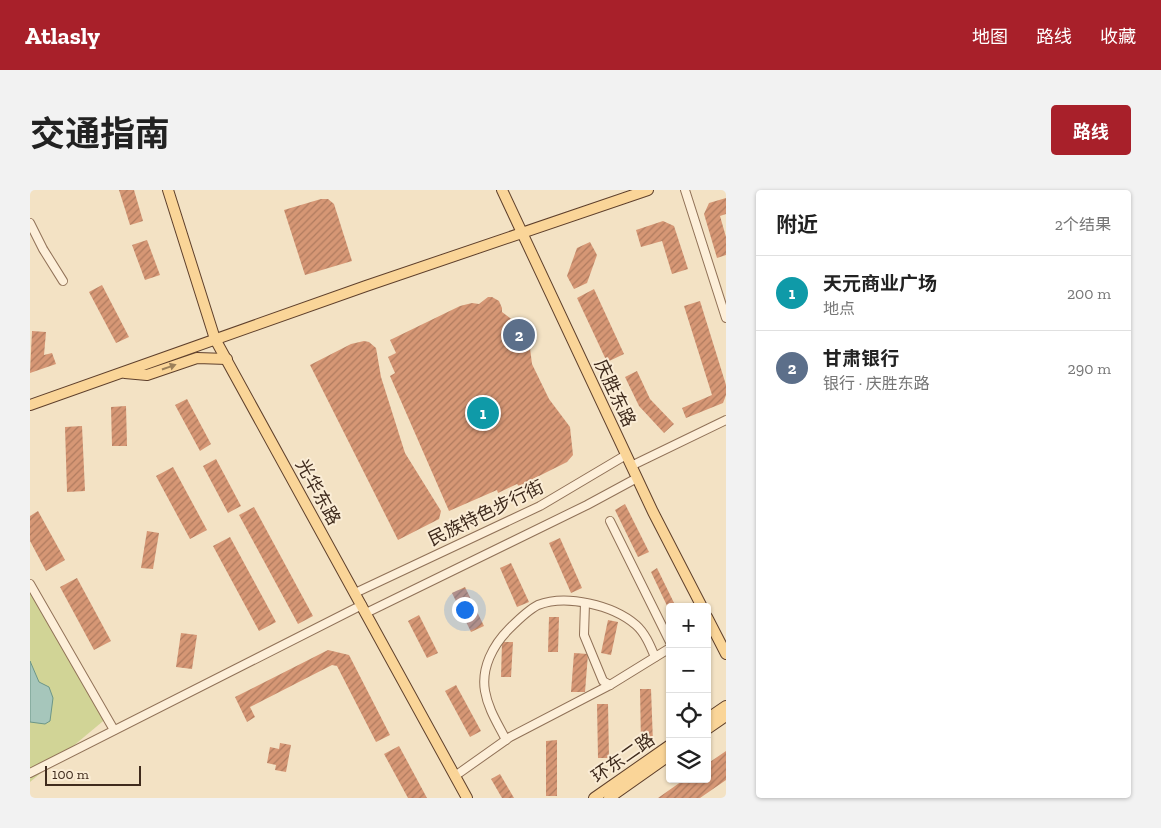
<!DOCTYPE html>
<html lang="zh">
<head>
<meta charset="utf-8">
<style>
	:root { --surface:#fff; --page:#f2f2f2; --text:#222; --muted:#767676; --line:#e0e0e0; --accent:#a8202a }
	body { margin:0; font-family:"Zilla Slab","Noto Sans SC",serif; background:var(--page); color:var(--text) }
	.controls { position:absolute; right:15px; bottom:15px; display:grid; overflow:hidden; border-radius:5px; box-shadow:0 1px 4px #0004 }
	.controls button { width:45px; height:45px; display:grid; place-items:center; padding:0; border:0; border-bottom:1px solid var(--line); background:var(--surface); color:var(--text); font:25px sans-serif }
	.scale { position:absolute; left:15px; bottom:12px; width:96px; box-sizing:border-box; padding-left:5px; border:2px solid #3f2b1d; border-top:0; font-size:14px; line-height:18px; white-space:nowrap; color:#3f2b1d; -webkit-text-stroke:4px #faecd5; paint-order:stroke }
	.you { position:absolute; left:434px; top:419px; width:18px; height:18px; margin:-12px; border:4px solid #fff; border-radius:50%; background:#1a73e8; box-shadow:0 0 0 8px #1a73e833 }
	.badge { display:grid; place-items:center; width:32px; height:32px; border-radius:50%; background:var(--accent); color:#fff; font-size:16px; font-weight:700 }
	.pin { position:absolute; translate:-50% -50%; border:2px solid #fff; box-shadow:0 1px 5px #0006 }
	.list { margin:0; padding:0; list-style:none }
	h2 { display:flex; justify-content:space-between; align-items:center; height:65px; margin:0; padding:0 20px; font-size:21px }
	h2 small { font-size:16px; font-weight:400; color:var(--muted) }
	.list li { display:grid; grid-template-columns:32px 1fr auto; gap:15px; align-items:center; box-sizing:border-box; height:75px; padding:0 20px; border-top:1px solid var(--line) }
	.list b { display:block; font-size:19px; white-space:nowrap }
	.list p { margin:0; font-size:16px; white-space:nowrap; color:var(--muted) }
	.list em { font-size:16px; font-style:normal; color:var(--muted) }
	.icon { flex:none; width:28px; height:28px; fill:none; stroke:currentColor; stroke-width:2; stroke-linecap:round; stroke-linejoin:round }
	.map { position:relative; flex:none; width:696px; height:608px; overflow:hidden; border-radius:5px }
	header { display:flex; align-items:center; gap:30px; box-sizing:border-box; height:70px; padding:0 25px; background:var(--accent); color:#fff }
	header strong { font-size:24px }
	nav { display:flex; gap:28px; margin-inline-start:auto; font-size:18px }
	.intro { display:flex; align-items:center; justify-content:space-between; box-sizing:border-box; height:120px; padding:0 30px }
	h1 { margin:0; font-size:35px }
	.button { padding:12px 22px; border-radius:5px; background:var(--accent); color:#fff; font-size:18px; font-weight:700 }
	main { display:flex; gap:30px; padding:0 30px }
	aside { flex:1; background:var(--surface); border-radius:5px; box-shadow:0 1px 4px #0004 }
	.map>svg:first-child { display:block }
	.green { fill:#d1d496 }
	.water { fill:#a6c6bb; stroke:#6c9688 }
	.building { fill:url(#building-hatch) }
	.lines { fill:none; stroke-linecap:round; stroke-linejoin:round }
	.minor-casing { stroke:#917258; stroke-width:10 }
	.major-casing { stroke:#5f402c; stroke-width:12 }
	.minor { stroke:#fdefd9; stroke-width:8 }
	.major { stroke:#fad598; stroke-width:10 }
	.oneway { fill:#9c805a }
	.labels { text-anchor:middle; stroke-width:4; stroke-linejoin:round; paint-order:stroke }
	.street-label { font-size:18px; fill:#3f2b1d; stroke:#faecd5 }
</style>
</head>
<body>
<header>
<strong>Atlasly</strong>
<nav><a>地图</a><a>路线</a><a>收藏</a></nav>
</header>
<div class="intro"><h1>交通指南</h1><a class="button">路线</a></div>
<main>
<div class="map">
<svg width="696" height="608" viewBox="0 0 696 608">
	<defs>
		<pattern id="building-hatch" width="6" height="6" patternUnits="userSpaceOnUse" patternTransform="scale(1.25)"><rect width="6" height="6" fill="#d69775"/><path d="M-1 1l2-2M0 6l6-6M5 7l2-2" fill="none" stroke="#af7b5f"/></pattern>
	</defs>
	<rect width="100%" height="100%" fill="#f3e2c4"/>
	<polygon class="green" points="0,401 78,527 0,592"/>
	<polygon class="water" points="0,471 9,492 19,497 23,508 20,531 15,534 0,532"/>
	<g class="building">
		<polygon points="89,0 104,0 113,31 100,35"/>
		<polygon points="696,8 696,24 690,26 696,47 696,65 687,68 674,24 679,13"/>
		<polygon points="291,9 298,9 304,14 322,71 275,85 254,20"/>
		<polygon points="633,31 644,36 658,79 642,84 632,51 611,57 606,40"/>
		<polygon points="117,50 130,85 115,90 102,55"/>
		<polygon points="560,52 567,65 557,93 544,99 537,86 547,58"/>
		<polygon points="72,95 99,147 86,153 59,102"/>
		<polygon points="564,99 594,164 577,172 547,108"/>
		<polygon points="458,107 462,107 469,111 472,118 472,122 484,131 494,144 500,158 502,174 519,209 540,237 543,265 537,272 489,296 487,294 468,303 467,300 419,321 360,186 365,183 358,167 366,163 360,150 430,116 442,113 449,114"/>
		<polygon points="670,111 696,195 696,205 693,213 656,228 652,218 682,205 654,116"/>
		<polygon points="2,141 16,142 14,165 22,163 26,174 0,183"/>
		<polygon points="334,151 339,152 346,158 351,187 375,263 411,321 409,329 368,350 280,175 321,154"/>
		<polygon points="607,181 620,209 644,234 634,243 609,216 595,187"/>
		<polygon points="157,209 181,254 170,261 145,215"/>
		<polygon points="96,216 97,256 82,256 81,217"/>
		<polygon points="52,236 55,301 37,302 35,237"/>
		<polygon points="186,269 211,316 198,323 173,276"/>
		<polygon points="143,277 177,340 160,349 126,286"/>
		<polygon points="595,314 619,362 608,367 585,320"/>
		<polygon points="224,317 283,426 268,434 209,325"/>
		<polygon points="8,321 35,370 16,381 0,351 0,326"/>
		<polygon points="117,341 129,343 123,379 111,378"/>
		<polygon points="200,347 246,432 229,441 183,356"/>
		<polygon points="530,348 552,398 541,403 519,353"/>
		<polygon points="481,373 499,412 487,417 470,378"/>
		<polygon points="627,378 646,417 640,417 640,422 621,382"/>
		<polygon points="47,388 81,451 64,460 30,397"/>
		<polygon points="435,397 454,436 441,442 422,403"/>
		<polygon points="389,425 408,463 397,468 378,431"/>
		<polygon points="519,427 529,427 528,462 518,462"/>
		<polygon points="578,430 588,432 581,465 571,463"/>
		<polygon points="151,443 167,445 162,479 146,477"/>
		<polygon points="472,452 483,452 481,487 471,487"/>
		<polygon points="298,460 319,465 360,545 346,552 307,476 302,475 220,517 225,527 217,532 205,507"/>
		<polygon points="544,463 558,464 555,502 541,502"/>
		<polygon points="426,495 451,541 440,547 415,501"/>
		<polygon points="610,499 621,499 623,553 611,554"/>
		<polygon points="567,514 578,514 579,568 568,568"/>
		<polygon points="527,550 527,606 516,606 516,551"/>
		<polygon points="250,553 261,555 256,582 245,580 246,575 237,573 240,557 249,559"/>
		<polygon points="369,556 397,608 378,608 354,564"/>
		<polygon points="696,561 696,590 670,608 628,608 655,589 677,589 677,574"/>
		<polygon points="470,584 484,608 472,608 461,589"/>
	</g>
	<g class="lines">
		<defs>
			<g id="minor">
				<polyline points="655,0 696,128"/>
				<polyline points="0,33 13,59 33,91"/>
				<polyline points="601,276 696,230"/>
				<polyline points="580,331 640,452"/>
				<polyline points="0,394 84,540"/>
				<polyline points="325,403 510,316 596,265"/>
				<polyline points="555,413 554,445 573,491 580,495"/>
				<polyline points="336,423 557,315 607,288"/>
				<path d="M476,550c-8,-16 -18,-31 -21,-49 -4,-23 8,-46 24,-62 8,-8 19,-19 29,-24 28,-11 75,0 98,20 9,8 14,20 19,32"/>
				<polyline points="0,583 332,415"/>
				<polyline points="425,586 480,547 580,495 640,458"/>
			</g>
			<g id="major">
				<polyline points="138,0 185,149 437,608"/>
				<polyline points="472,0 623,322 672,417"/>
				<polyline points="95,183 117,185 167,168 197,169"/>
				<polyline points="0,215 336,96 618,0"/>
				<polyline points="677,427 696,464"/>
				<polyline points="677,529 696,516"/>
				<polyline points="677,539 696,526"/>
				<polyline points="564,608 640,555"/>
				<polyline points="579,608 640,565"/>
			</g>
		</defs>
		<use href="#minor" class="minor-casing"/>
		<use href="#major" class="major-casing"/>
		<use href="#minor" class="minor"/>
		<use href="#major" class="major"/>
	</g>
	<defs><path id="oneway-solid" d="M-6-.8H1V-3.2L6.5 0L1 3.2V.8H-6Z" transform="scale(1.25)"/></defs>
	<use class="oneway" href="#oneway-solid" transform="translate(139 177) rotate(-19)"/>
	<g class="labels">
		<g class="street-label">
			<text transform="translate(585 203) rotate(65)" y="6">庆胜东路</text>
			<text transform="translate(288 302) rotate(61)" y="6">光华东路</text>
			<text transform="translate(456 323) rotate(-26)" y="6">民族特色步行街</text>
			<text transform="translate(593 568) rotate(-35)" y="6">环东二路</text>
		</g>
	</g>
</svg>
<div class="controls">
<button>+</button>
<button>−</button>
<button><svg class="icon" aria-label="locate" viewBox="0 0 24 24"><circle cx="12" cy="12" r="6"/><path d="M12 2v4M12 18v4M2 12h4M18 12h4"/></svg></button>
<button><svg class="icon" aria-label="layers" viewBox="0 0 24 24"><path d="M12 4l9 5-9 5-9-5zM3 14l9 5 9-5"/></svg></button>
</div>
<div class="scale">100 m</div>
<div class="you"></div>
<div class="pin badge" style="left:453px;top:223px;background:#0f9aa8">1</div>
<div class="pin badge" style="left:489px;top:145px;background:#5c6f8a">2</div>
</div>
<aside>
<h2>附近<small>2个结果</small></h2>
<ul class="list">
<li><span class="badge" style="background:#0f9aa8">1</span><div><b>天元商业广场</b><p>地点</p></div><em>200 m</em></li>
<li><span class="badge" style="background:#5c6f8a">2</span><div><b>甘肃银行</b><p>银行 · 庆胜东路</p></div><em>290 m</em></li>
</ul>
</aside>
</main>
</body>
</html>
